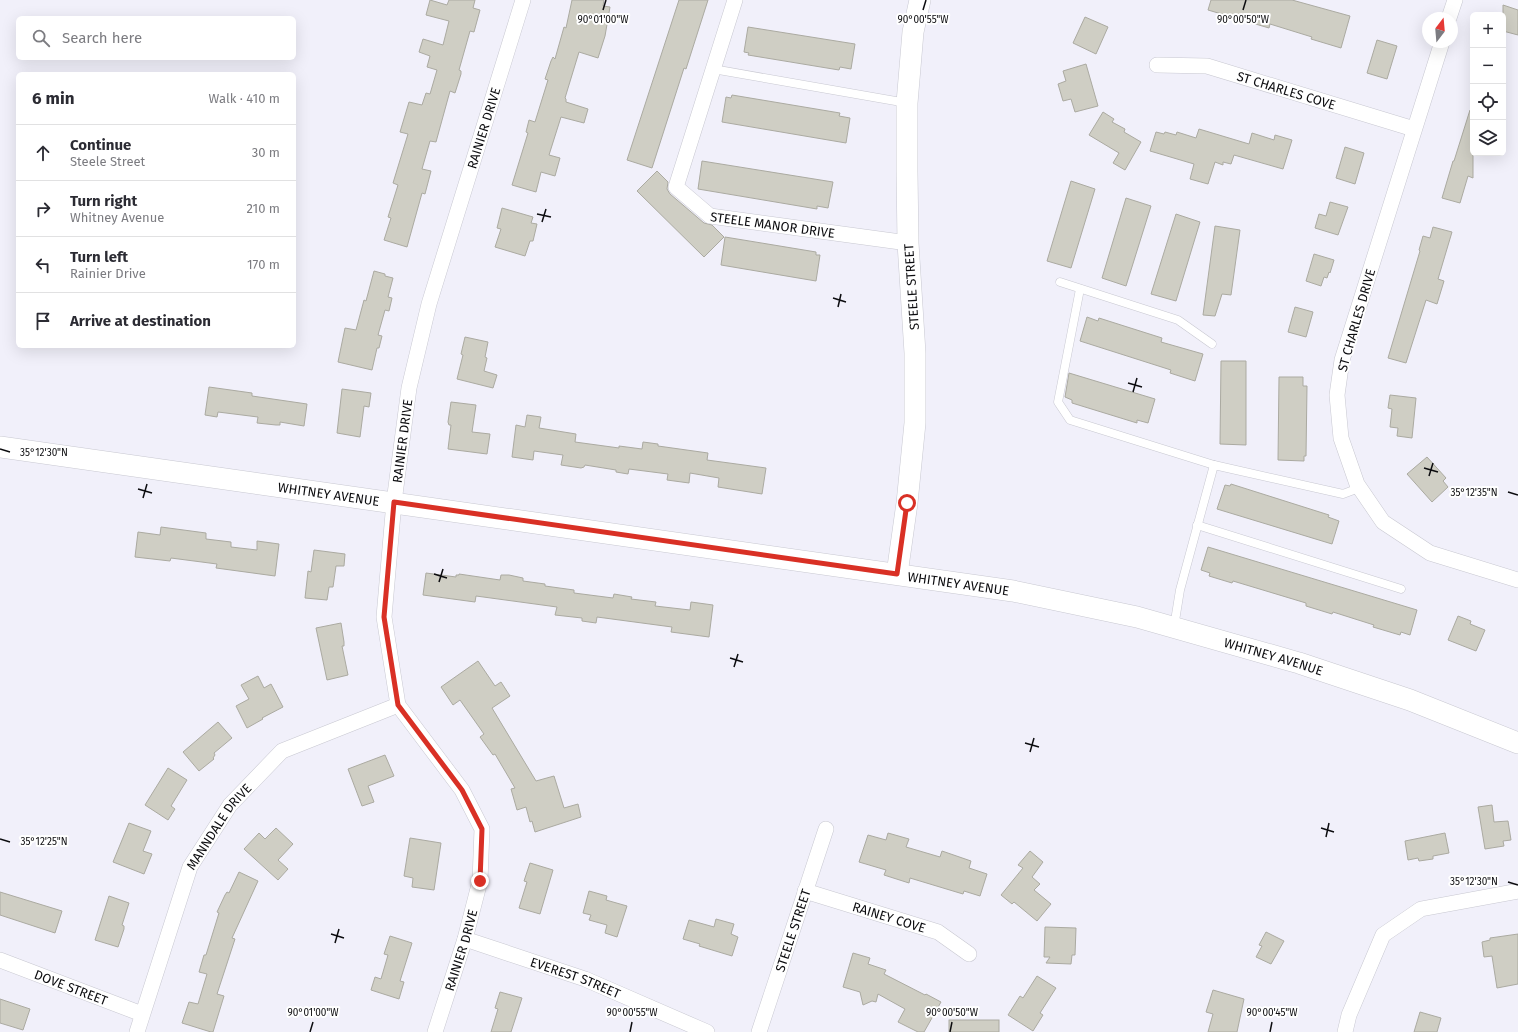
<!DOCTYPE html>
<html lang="en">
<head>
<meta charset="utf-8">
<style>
	:root { --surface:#fff; --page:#f2f2f3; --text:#2b2b33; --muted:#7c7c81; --line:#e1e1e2 }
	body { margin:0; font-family:"Fira Sans",sans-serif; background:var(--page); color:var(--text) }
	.controls { position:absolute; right:12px; top:12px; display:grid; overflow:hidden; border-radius:6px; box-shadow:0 4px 16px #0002 }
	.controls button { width:36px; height:36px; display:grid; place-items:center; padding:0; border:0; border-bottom:1px solid var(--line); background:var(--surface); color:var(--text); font:20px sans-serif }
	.compass { position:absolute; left:1422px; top:12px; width:36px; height:36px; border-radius:50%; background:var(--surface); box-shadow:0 4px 16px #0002; rotate:16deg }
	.stop { position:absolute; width:12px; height:12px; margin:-9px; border:3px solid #d93025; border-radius:50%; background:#fff }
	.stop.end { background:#d93025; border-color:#fff; box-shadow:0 1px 4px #0008 }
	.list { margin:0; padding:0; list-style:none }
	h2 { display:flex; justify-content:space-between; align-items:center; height:52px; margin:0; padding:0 16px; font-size:17px }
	h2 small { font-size:13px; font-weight:400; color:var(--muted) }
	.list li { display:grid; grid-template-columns:26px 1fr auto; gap:12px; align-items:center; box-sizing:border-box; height:56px; padding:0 16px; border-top:1px solid var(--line) }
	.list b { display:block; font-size:15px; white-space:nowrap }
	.list p { margin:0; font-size:13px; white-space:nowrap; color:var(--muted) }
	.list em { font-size:13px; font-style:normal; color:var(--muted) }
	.icon { flex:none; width:22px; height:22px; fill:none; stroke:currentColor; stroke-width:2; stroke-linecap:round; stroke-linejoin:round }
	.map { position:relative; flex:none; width:1518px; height:1032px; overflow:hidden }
	.search { position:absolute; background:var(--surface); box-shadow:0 4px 16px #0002; left:16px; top:16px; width:280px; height:44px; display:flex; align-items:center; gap:10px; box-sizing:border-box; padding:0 14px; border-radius:6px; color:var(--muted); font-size:15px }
	.panel { position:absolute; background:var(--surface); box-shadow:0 4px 16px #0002; left:16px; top:72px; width:280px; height:276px; border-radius:6px }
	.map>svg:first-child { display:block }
	.building { fill:#cfcec4; stroke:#abaaa1 }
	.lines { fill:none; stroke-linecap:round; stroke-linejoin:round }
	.lane-casing { stroke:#c8c8d1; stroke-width:9 }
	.street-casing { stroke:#c8c8d1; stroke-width:16 }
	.secondary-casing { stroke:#c8c8d1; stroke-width:22 }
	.lane { stroke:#fff; stroke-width:8 }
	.street { stroke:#fff; stroke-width:15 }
	.secondary { stroke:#fff; stroke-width:21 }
	.route { stroke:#d93025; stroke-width:5 }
	.ticks { fill:none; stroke:#0c0c0f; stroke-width:1.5 }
	.labels { text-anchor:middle; stroke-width:4; stroke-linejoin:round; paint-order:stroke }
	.street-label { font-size:13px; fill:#0c0c0f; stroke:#fff }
	.ticks-label { font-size:10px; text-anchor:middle; fill:#0c0c0f; stroke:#fff; stroke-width:4; stroke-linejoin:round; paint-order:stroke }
</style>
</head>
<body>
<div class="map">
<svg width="1518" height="1032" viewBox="0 0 1518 1032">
	<rect width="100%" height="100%" fill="#f1f0fa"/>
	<g class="building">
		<polygon points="430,0 447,5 449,0 475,0 473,8 480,10 474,32 470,31 459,70 461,71 461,74 455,93 450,91 436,142 430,141 422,169 431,171 425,194 422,193 407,247 384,240 391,218 388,217 398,185 393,183 408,134 400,132 409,102 422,105 426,93 430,94 437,70 427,67 430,56 419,52 423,39 443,45 449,21 426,15"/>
		<polygon points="572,0 604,0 603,6 610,7 605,36 598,58 579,52 565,98 566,99 566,102 588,109 584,123 561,117 549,155 560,158 555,176 541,172 536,192 512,185 528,133 526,132 529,120 535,122 548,80 545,79 551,61 553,57 555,59 564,27 566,28"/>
		<polygon points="679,0 708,0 686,69 684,68 652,168 627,160"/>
		<polygon points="1211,0 1292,0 1350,16 1341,48 1311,39 1312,37 1270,24 1269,28 1208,10"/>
		<polygon points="1503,5 1518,10 1518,35 1503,31"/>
		<polygon points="1085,17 1108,27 1096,54 1073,43"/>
		<polygon points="748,27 855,44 851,69 840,67 839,70 748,55 749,53 744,52"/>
		<polygon points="1377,40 1397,46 1387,79 1367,73"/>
		<polygon points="1086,64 1098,106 1075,112 1071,99 1063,101 1058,84 1066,81 1063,71"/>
		<polygon points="732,95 840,113 839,116 850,118 846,143 722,122 726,97 731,98"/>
		<polygon points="1470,110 1473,110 1473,178 1468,176 1460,203 1442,198 1453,161 1454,161"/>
		<polygon points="1103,112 1114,119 1112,122 1125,129 1124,132 1141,142 1125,170 1113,163 1119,153 1089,135"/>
		<polygon points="1199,129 1249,144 1252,133 1274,140 1275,135 1292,140 1283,169 1234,155 1231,164 1223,162 1223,165 1215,162 1208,184 1190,179 1194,164 1150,151 1156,132 1164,134 1165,132 1176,135 1177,132 1196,138"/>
		<polygon points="1345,147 1364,153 1355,184 1336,178"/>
		<polygon points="702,161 833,182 828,208 817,206 817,209 698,189"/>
		<polygon points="657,171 668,182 667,189 670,194 704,223 712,225 724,237 704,257 637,191"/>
		<polygon points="1071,181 1095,189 1071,268 1047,261"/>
		<polygon points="1126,198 1151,206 1126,286 1102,278"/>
		<polygon points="1330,202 1348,207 1338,235 1315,228 1319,214 1326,216"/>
		<polygon points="502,208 533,217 531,223 537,224 533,241 530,241 525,256 495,247 501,229 497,228"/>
		<polygon points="1176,214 1200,222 1176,301 1151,294"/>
		<polygon points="1215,226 1240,230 1231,295 1222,294 1215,316 1203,315"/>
		<polygon points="1433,227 1452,232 1438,279 1444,281 1437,304 1426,300 1406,363 1388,358 1420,251 1419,250 1423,236 1430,238"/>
		<polygon points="725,237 816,252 816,255 820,255 816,281 721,265"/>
		<polygon points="1314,254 1334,260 1330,273 1329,272 1327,278 1324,277 1321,286 1306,281"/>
		<polygon points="374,271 385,274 385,276 393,278 388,297 392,298 389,311 385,310 378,335 382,336 379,348 377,348 372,370 338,362 345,328 356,330 364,300 366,301"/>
		<polygon points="1295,307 1313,312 1306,337 1288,332"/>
		<polygon points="1087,317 1098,321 1099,318 1121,325 1162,338 1161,342 1203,354 1195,381 1170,373 1171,370 1080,341"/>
		<polygon points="465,337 488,342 485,357 487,358 484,371 497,375 493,388 457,379 463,355 461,354"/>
		<polygon points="1221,361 1246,361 1246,445 1220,444"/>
		<polygon points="1069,373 1155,399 1148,423 1137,420 1137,423 1072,403 1072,400 1065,397"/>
		<polygon points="1279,377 1303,377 1303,386 1307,386 1306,456 1304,456 1304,461 1278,460"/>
		<polygon points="209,387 252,393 252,396 307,404 304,426 280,422 280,425 276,425 257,423 258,417 218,412 217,417 205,415"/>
		<polygon points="342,389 371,393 369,407 364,406 360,437 337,433"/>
		<polygon points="1390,395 1416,398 1412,438 1397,436 1398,428 1390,427 1392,409 1388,408"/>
		<polygon points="451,402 476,405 472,432 490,434 487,454 448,449 451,425 449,425 448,422"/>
		<polygon points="527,415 541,417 539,428 576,434 575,442 619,448 619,446 642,449 643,442 658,444 658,446 708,453 707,460 766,468 762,494 718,487 719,478 690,473 689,483 667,480 668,474 629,469 628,474 616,472 616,470 585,465 584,467 581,468 561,465 563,455 534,451 533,460 512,457 516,425 525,427"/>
		<polygon points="1427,457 1446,478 1443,481 1448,487 1432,502 1407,474"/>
		<polygon points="1231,484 1329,515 1328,517 1339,521 1332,544 1217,509 1225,485 1230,486"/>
		<polygon points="161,527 206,533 206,539 231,542 231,547 257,550 257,541 279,544 275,576 216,568 217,564 171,558 170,561 135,557 138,532 160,535"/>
		<polygon points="1208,547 1417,610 1410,635 1401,632 1400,635 1373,627 1374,625 1333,612 1332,614 1306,606 1306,603 1233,581 1232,583 1209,576 1210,573 1201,570"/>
		<polygon points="314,550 345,554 344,566 336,566 333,587 329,587 327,600 305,598 308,571 311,572"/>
		<polygon points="426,573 456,577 456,575 459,575 459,574 500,580 501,575 509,575 523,578 523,581 545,584 545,586 574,590 574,593 613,598 614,594 632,597 631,599 656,602 655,606 690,610 691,602 713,605 709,637 671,632 672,627 597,617 596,623 582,621 582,618 555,615 557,607 476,596 475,602 423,595"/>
		<polygon points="1458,616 1471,621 1470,624 1485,630 1476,651 1448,640"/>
		<polygon points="341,623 344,642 344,646 342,646 348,675 327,680 316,628"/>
		<polygon points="478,661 495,686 501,682 510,696 492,708 536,781 554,776 564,808 578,804 581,817 535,832 532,821 530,822 526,807 517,810 511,789 515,788 495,754 493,755 480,737 484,734 460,700 453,705 441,687"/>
		<polygon points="258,676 264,688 271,684 283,707 262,718 263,719 247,728 236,706 249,699 241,685"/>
		<polygon points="218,722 232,738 214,753 215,755 213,758 214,759 199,771 183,752"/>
		<polygon points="385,755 394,776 368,786 374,802 362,806 348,769"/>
		<polygon points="168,768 187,780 171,806 175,809 168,820 145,805"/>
		<polygon points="1492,805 1494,822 1508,821 1511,840 1503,841 1504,846 1485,849 1478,807"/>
		<polygon points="129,823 151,831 143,851 152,854 144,874 113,862"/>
		<polygon points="276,828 293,844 278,860 288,869 278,880 244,849 259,833 265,839"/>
		<polygon points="888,833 909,839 906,847 940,857 942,851 971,861 969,868 987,874 980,896 964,891 963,894 910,878 909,883 884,875 886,870 859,862 868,835 886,840"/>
		<polygon points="1445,833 1449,853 1433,856 1433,859 1419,861 1418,858 1408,860 1405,841"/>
		<polygon points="410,838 441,843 434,890 412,887 413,878 404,876"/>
		<polygon points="1030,851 1043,862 1032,877 1040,884 1034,890 1051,904 1037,921 1014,902 1012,904 1001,895 1023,868 1018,865"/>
		<polygon points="530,863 553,870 540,914 519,908 527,882 524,881"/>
		<polygon points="239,872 258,881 232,938 235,939 217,994 224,996 213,1032 211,1032 182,1023 189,1002 198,1004 207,974 199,972 204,955 206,955 219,913 217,912 225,895 227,892 229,893"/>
		<polygon points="589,891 607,896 606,900 627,906 617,937 605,933 607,925 589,920 591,915 583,913"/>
		<polygon points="0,892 62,911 55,933 0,915"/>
		<polygon points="109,896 129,903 122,925 124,926 124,929 118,947 95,940"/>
		<polygon points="716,919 734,924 731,934 738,937 732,956 699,946 700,944 683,939 689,920 714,927"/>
		<polygon points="1045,927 1076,928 1075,955 1072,955 1071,964 1046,963 1050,957 1044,957"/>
		<polygon points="1266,932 1284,941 1271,964 1256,957 1262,946 1259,945"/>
		<polygon points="1518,934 1518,984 1497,988 1492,956 1484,957 1482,942 1490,940 1490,938"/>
		<polygon points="390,936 412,943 400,981 404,982 399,999 371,990 375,977 381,979 388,955 384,954"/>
		<polygon points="853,953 870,958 868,964 886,970 884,974 925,995 926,994 941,1002 924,1032 918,1032 898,1022 905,1009 878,994 876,1002 872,1001 863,1005 860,992 843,987"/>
		<polygon points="1037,976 1056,988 1040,1013 1043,1015 1033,1031 1008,1015 1020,996 1023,998"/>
		<polygon points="1213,990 1244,999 1237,1032 1208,1032 1213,1014 1206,1012"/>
		<polygon points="500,992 522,998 511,1032 491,1032 498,1009 495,1008"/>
		<polygon points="0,999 30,1009 23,1030 0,1023"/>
		<polygon points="1420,1012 1441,1018 1437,1032 1414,1032"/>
		<rect x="949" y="1020" width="50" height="12"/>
	</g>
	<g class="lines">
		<defs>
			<g id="lane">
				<polyline points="713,69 907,103"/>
				<polyline points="1060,282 1178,320 1212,344"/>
				<polyline points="1080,289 1058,402 1070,420 1214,465"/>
				<polyline points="1197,525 1401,589"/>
				<polyline points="1174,627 1180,590 1214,465 1343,494 1359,488"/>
			</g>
			<g id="street">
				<path id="s1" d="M735,0l-59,187 34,29 198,27"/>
				<polyline points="1449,18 1455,0"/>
				<polyline points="1442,42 1342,360 1337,395 1341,438 1357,484 1383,522 1430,553 1518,580"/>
				<path id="s2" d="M1157,65l50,1 207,63"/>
				<path id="s3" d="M805,891l133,41 31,22"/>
				<path id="s4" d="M465,939l120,40 122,53"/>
				<path id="s5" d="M0,960l142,54"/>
				<path id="s6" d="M137,1032l53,-165 40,-62 52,-54 116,-46"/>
				<path id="s7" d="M435,1032l30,-93 15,-58 2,-52 -20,-39 -64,-85 -14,-88 10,-115 15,-114 20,-84 94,-304"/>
				<path id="s8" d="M759,1032l67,-203"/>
				<polyline points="1345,1032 1349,1015 1383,935 1421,909 1518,891"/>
			</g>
			<g id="secondary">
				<path id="s9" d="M0,447l1013,144 124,26 162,46 111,37 108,43"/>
				<polyline points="897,574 907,503 915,423 915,353 908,243 907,172 907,103 913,32 920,0"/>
			</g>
		</defs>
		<use href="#lane" class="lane-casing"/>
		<use href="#street" class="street-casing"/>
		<use href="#secondary" class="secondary-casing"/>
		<use href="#lane" class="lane"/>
		<use href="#street" class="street"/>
		<use href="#secondary" class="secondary"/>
	</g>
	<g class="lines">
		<polyline class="route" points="480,881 482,829 462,790 398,705 384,617 394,502 897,574 907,503"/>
	</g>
	<path class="ticks" d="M603,10l3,-10M923,10l3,-10M1243,10l3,-10M537,214l14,3M542,222l4,-13M833,298l13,4M838,307l3,-13M1128,383l14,4M1133,392l4,-14M0,449l10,3M1424,468l14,4M1429,476l4,-13M138,489l14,4M1508,492l10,3M143,498l4,-14M434,574l13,4M439,582l4,-13M730,658l13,4M734,667l4,-13M1025,743l14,4M1030,752l4,-14M1321,828l13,4M1326,837l3,-14M0,839l10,3M1508,882l10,3M331,934l13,4M335,943l4,-14M310,1032l3,-10M630,1032l2,-10M950,1032l2,-10M1270,1032l2,-10"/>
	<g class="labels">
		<g class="street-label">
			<text dy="5" stroke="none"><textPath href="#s2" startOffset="133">ST CHARLES COVE</textPath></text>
			<text dy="5" stroke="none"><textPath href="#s7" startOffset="950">RAINIER DRIVE</textPath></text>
			<text dy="5" stroke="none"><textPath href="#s1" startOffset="304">STEELE MANOR DRIVE</textPath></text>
			<text transform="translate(911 287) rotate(-94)" y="5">STEELE STREET</text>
			<text transform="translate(1356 320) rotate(-74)" y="5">ST CHARLES DRIVE</text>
			<text dy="5" stroke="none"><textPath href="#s7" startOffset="626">RAINIER DRIVE</textPath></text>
			<text dy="5" stroke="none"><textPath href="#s9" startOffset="332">WHITNEY AVENUE</textPath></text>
			<text dy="5" stroke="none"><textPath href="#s9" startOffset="968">WHITNEY AVENUE</textPath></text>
			<text dy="5" stroke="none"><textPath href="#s9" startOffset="1292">WHITNEY AVENUE</textPath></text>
			<text dy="5" stroke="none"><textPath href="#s6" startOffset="223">MANNDALE DRIVE</textPath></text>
			<text dy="5" stroke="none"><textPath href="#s3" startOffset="88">RAINEY COVE</textPath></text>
			<text dy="5" stroke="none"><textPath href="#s8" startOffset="107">STEELE STREET</textPath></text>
			<text dy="5" stroke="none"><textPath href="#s7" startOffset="86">RAINIER DRIVE</textPath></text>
			<text dy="5" stroke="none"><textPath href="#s4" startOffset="117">EVEREST STREET</textPath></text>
			<text dy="5" stroke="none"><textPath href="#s5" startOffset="76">DOVE STREET</textPath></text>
		</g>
	</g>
	<g class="ticks-label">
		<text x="603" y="23">90°01'00"W</text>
		<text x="923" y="23">90°00'55"W</text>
		<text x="1243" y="23">90°00'50"W</text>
		<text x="44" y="456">35°12'30"N</text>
		<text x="1474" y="496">35°12'35"N</text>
		<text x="44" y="845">35°12'25"N</text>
		<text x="1474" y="885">35°12'30"N</text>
		<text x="313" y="1016">90°01'00"W</text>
		<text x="632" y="1016">90°00'55"W</text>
		<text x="952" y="1016">90°00'50"W</text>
		<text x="1272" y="1016">90°00'45"W</text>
	</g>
</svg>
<div class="controls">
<button>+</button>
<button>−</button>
<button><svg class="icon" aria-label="locate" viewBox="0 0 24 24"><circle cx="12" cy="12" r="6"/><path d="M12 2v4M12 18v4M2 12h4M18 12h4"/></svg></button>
<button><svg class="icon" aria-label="layers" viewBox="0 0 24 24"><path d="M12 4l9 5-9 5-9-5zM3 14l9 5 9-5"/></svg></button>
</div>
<svg class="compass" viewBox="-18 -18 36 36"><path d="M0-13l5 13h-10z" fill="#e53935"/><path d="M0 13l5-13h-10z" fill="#7c7c81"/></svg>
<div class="stop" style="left:907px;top:503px"></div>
<div class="stop end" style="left:480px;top:881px"></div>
<div class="search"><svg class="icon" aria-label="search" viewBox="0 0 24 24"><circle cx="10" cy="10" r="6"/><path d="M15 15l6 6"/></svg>Search here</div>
<section class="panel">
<h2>6 min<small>Walk · 410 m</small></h2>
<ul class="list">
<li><svg class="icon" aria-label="ahead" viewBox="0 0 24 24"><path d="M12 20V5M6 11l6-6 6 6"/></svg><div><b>Continue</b><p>Steele Street</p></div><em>30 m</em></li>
<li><svg class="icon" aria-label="right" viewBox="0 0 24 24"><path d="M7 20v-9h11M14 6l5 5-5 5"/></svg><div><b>Turn right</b><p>Whitney Avenue</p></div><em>210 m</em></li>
<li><svg class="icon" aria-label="left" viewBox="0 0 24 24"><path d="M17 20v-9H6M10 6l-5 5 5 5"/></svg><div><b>Turn left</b><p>Rainier Drive</p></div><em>170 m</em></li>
<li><svg class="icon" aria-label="arrive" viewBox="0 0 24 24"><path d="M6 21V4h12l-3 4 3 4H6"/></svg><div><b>Arrive at destination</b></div></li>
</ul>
</section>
</div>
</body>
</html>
